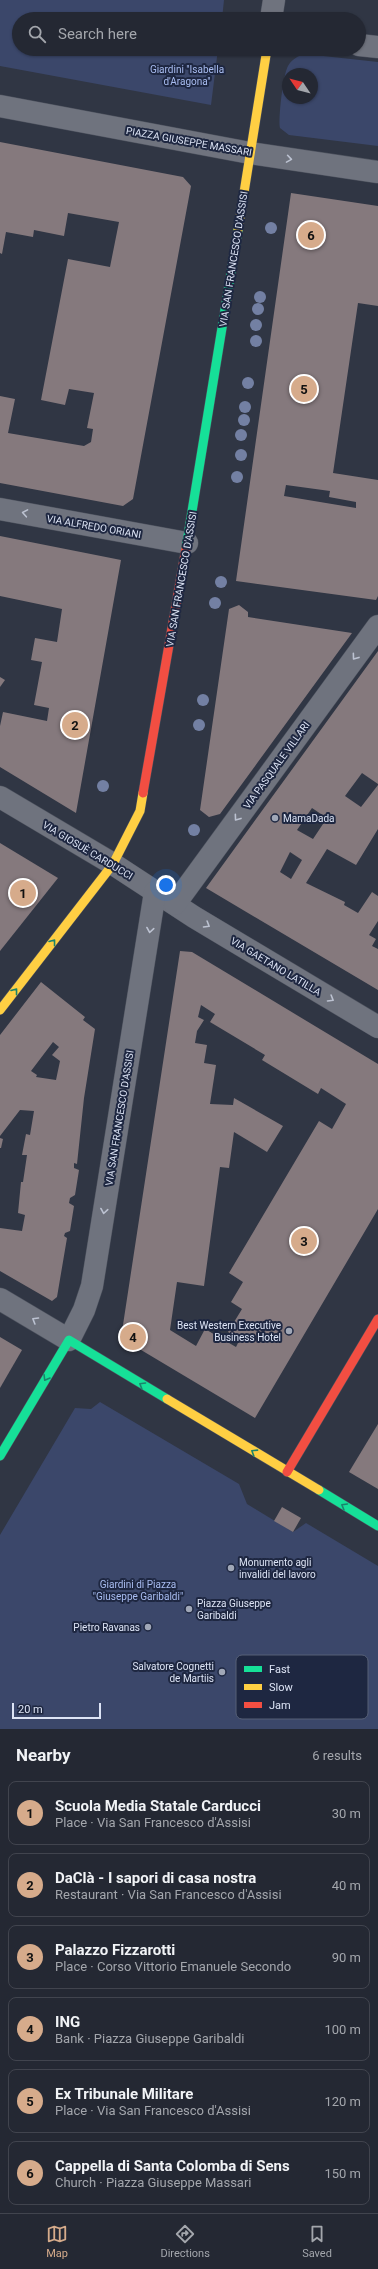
<!DOCTYPE html>
<html lang="en">
<head>
<meta charset="utf-8">
<style>
	:root { --surface:#242833; --page:#30343f; --text:#f1f3f6; --muted:#a3a6ac; --line:#41444e; --accent:#d6ab8b }
	body { margin:0; font-family:Roboto,sans-serif; background:var(--page); color:var(--text) }
	.compass { position:absolute; left:282px; top:68px; width:36px; height:36px; border-radius:50%; background:var(--surface); box-shadow:0 1px 3px #0004; rotate:305deg }
	.scale { position:absolute; left:12px; bottom:10px; width:89px; box-sizing:border-box; padding-left:4px; border:2px solid #dde4f5; border-top:0; font-size:11px; line-height:14px; white-space:nowrap; color:#dde4f5; -webkit-text-stroke:3px #1e2741; paint-order:stroke }
	.you { position:absolute; left:166px; top:885px; width:14px; height:14px; margin:-10px; border:3px solid #fff; border-radius:50%; background:#1a73e8; box-shadow:0 0 0 6px #1a73e833 }
	.badge { display:grid; place-items:center; width:26px; height:26px; border-radius:50%; background:var(--accent); color:#111; font-size:13px; font-weight:700 }
	.pin { position:absolute; translate:-50% -50%; border:2px solid #fff; box-shadow:0 1px 4px #0006 }
	.list { margin:0; padding:0; list-style:none }
	h2 { display:flex; justify-content:space-between; align-items:center; height:52px; margin:0; padding:0 16px; font-size:17px }
	h2 small { font-size:13px; font-weight:400; color:var(--muted) }
	.list li { display:grid; grid-template-columns:26px 1fr auto; gap:12px; align-items:center; box-sizing:border-box; height:64px; margin:0 8px 8px; padding:0 8px; border:1px solid var(--line); border-radius:8px }
	.list b { display:block; font-size:15px; white-space:nowrap }
	.list p { margin:0; font-size:13px; white-space:nowrap; color:var(--muted) }
	.list em { font-size:13px; font-style:normal; color:var(--muted) }
	.icon { flex:none; width:22px; height:22px; fill:none; stroke:currentColor; stroke-width:2; stroke-linecap:round; stroke-linejoin:round }
	.map { position:relative; flex:none; width:378px; height:1729px; overflow:hidden }
	.search { position:absolute; background:var(--surface); box-shadow:0 1px 3px #0004; left:12px; right:12px; top:12px; height:44px; display:flex; align-items:center; gap:10px; box-sizing:border-box; padding:0 14px; border-radius:22px; color:var(--muted); font-size:15px }
	.sheet { height:484px; background:var(--surface) }
	nav { display:flex; justify-content:space-around; align-items:center; box-sizing:border-box; height:56px; border-top:1px solid var(--line); background:var(--surface); font-size:11px; color:var(--muted) }
	nav a { display:grid; justify-items:center; gap:2px }
	nav .on { color:var(--accent) }
	.map>svg:first-child { display:block }
	.green { fill:#3b476a; fill-rule:evenodd }
	.building { fill:#85797d; fill-rule:evenodd }
	.lines { fill:none; stroke-linecap:round; stroke-linejoin:round }
	.street-casing { stroke:#4d525e; stroke-width:23 }
	.fast-casing { stroke:#4d525e; stroke-width:10 }
	.slow-casing { stroke:#4d525e; stroke-width:10 }
	.jam-casing { stroke:#4d525e; stroke-width:10 }
	.street { stroke:#6f737e; stroke-width:22 }
	.fast { stroke:#16e098; stroke-width:9 }
	.slow { stroke:#ffcf43; stroke-width:9 }
	.jam { stroke:#f24e42; stroke-width:9 }
	.tree { fill:#7380a3 }
	.oneway { stroke:#bcc2d1 }
	.oneway2 { stroke:#1a846c }
	.poi-dot { fill:#a0a7b7; stroke:#1e2741; stroke-width:1.5 }
	.labels { text-anchor:middle; stroke-width:4; stroke-linejoin:round; paint-order:stroke }
	.park-label { font-size:10px; fill:#a9bdf1; stroke:#1e2741 }
	.street-label { font-size:10px; fill:#dde4f5; stroke:#1e2741 }
	.poi-label { font-size:10px; fill:#dde4f5; stroke:#1e2741; text-anchor:start }
	.key { fill:#1e2741; stroke:#576077; stroke-width:1 }
	.key-label { font-size:11px; fill:#dde4f5 }
</style>
</head>
<body>
<div class="map">
<svg width="378" height="1729" viewBox="0 0 378 1729">
	<rect width="100%" height="100%" fill="#303644"/>
	<g class="green">
		<polygon points="0,0 224,0 222,19 19,19 19,49 218,49 211,105 0,66"/>
		<path d="M305,54l73,8v84l-89,-11 -9,-7c-2,-8 3,-54 8,-62 4,-7 10,-10 17,-12zM288,74h24v24h-24z"/>
		<polygon points="100,1402 239,1484 247,1504 293,1532 306,1523 378,1566 378,1729 0,1729 0,1535 75,1408 91,1409"/>
	</g>
	<g class="building">
		<polygon points="0,142 183,177 191,186 133,499 123,506 0,483 0,396 15,399 8,433 84,446 91,442 93,429 87,428 94,393 69,389 65,405 41,400 68,259 110,267 119,222 68,213 64,236 34,230 33,237 6,232 2,254 0,253"/>
		<path d="M291,193l87,13v100l-20,-3 -25,170 45,7v116l-2,4 -140,-19zM286,485l44,6 -1,6 27,5v6l-72,-12z"/>
		<polygon points="0,536 121,560 76,813 0,767 0,726 3,712 47,721 49,708 34,705 42,662 31,660 35,638 57,642 62,609 0,596"/>
		<polygon points="239,605 248,612 248,617 352,633 220,814 209,817 200,810 229,609"/>
		<path d="M378,651v133l-16,-11 -17,23 16,11 17,-22v44l-22,36 -29,-16 -21,34 39,19 -1,3 14,8 14,-21 6,4v25l-9,14 7,4 -4,7 6,3v41l-172,-102zM312,808l15,10 -14,21 -16,-9zM290,852l12,8 -11,19 -11,-7z"/>
		<polygon points="0,677 5,680 0,687"/>
		<polygon points="0,843 58,878 0,951"/>
		<path d="M180,951l12,1 186,112v145l-123,209 -134,-80zM201,1005l14,9 -5,8 55,33 -3,5 56,34 3,-6 25,16 -14,25 -13,-8 -90,152 14,9 -12,20 11,7 -14,23 12,7 -4,8 -31,-18 -9,17 -26,-16 7,-48 27,4 16,-119 9,1 5,-36 33,20 16,-26 -49,-28 -1,7 -23,-1 6,-39 -12,-2 3,-18 -12,-2 2,-12 7,-11 -6,-3z"/>
		<path d="M41,982l44,35 -2,3 12,9 -11,69 -7,66 -3,-1v5l5,2 -4,25 -5,3 -1,5 5,3 -4,25 -5,2 -1,3 3,2 -10,59 -5,4 -52,-30v-43l22,3 3,-16 -7,-2 3,-31h2l4,-27h-5l4,-21 4,1 4,-24 -14,-1 -20,26v-101zM53,1042l6,5 -7,8 8,6 -4,19 -20,-3 1,-2 -6,-4z"/>
		<polygon points="0,1138 3,1139 1,1148 0,1148"/>
		<polygon points="0,1337 22,1350 0,1388"/>
		<polygon points="378,1424 378,1489 349,1472"/>
		<polygon points="282,1507 301,1518 293,1532 274,1521"/>
	</g>
	<g class="lines">
		<defs>
			<g id="street">
				<polyline points="271,19 274,0"/>
				<polyline points="359,45 378,47"/>
				<polyline points="0,106 250,153 378,172"/>
				<polyline points="0,509 187,543"/>
				<polyline points="0,797 113,864 194,917 378,1027"/>
				<polyline points="175,904 378,626"/>
				<polyline points="0,1299 69,1340 84,1310 92,1286 155,892"/>
			</g>
			<g id="fast">
				<polyline points="186,548 238,230"/>
				<polyline points="0,1456 69,1340 167,1399"/>
				<polyline points="319,1490 378,1526"/>
			</g>
			<g id="slow">
				<polyline points="238,230 267,49"/>
				<polyline points="0,1010 113,864 140,811 143,793"/>
				<polyline points="167,1399 319,1490"/>
			</g>
			<g id="jam">
				<polyline points="143,793 186,548"/>
				<polyline points="287,1472 378,1319"/>
			</g>
		</defs>
		<use href="#street" class="street-casing"/>
		<use href="#fast" class="fast-casing"/>
		<use href="#slow" class="slow-casing"/>
		<use href="#jam" class="jam-casing"/>
		<use href="#street" class="street"/>
		<use href="#fast" class="fast"/>
		<use href="#slow" class="slow"/>
		<use href="#jam" class="jam"/>
	</g>
	<g class="tree">
		<circle cx="271" cy="228" r="6"/>
		<circle cx="260" cy="297" r="6"/>
		<circle cx="258" cy="309" r="6"/>
		<circle cx="256" cy="325" r="6"/>
		<circle cx="256" cy="341" r="6"/>
		<circle cx="248" cy="383" r="6"/>
		<circle cx="245" cy="407" r="6"/>
		<circle cx="244" cy="420" r="6"/>
		<circle cx="241" cy="435" r="6"/>
		<circle cx="241" cy="455" r="6"/>
		<circle cx="237" cy="477" r="6"/>
		<circle cx="221" cy="582" r="6"/>
		<circle cx="215" cy="603" r="6"/>
		<circle cx="203" cy="700" r="6"/>
		<circle cx="199" cy="725" r="6"/>
		<circle cx="103" cy="786" r="6"/>
		<circle cx="194" cy="830" r="6"/>
	</g>
	<defs><path id="oneway-chevron" d="M-2-3.5L2.5 0L-2 3.5" fill="none" stroke-width="1.6" stroke-linecap="round" stroke-linejoin="round"/></defs>
	<g class="oneway">
		<use href="#oneway-chevron" transform="translate(289 159) rotate(9)"/>
		<use href="#oneway-chevron" transform="translate(25 513) rotate(-170)"/>
		<use href="#oneway-chevron" transform="translate(355 657) rotate(126)"/>
		<use href="#oneway-chevron" transform="translate(237 818) rotate(126)"/>
		<use href="#oneway-chevron" transform="translate(207 925) rotate(31)"/>
		<use href="#oneway-chevron" transform="translate(150 930) rotate(99)"/>
		<use href="#oneway-chevron" transform="translate(331 999) rotate(31)"/>
		<use href="#oneway-chevron" transform="translate(104 1211) rotate(99)"/>
		<use href="#oneway-chevron" transform="translate(35 1320) rotate(-149)"/>
	</g>
	<g class="oneway2">
		<use href="#oneway-chevron" transform="translate(53 942) rotate(-52)"/>
		<use href="#oneway-chevron" transform="translate(15 991) rotate(-52)"/>
		<use href="#oneway-chevron" transform="translate(46 1378) rotate(121)"/>
		<use href="#oneway-chevron" transform="translate(142 1385) rotate(-149)"/>
		<use href="#oneway-chevron" transform="translate(254 1452) rotate(-148)"/>
		<use href="#oneway-chevron" transform="translate(344 1506) rotate(-150)"/>
	</g>
	<g class="poi-dot">
		<circle cx="275" cy="818" r="4"/>
		<circle cx="289" cy="1331" r="4"/>
		<circle cx="231" cy="1568" r="4"/>
		<circle cx="189" cy="1609" r="4"/>
		<circle cx="148" cy="1627" r="4"/>
		<circle cx="222" cy="1672" r="4"/>
	</g>
	<g class="labels">
		<g class="park-label">
			<text x="187" y="73">Giardini "Isabella<tspan x="187" dy="12">d'Aragona"</tspan></text>
			<text x="138" y="1588">Giardini di Piazza<tspan x="138" dy="12">"Giuseppe Garibaldi"</tspan></text>
		</g>
		<g class="street-label">
			<text transform="translate(189 141) rotate(10)" y="4">PIAZZA GIUSEPPE MASSARI</text>
			<text transform="translate(233 259) rotate(-81)" y="4">VIA SAN FRANCESCO D'ASSISI</text>
			<text transform="translate(94 526) rotate(10)" y="4">VIA ALFREDO ORIANI</text>
			<text transform="translate(181 579) rotate(-80)" y="4">VIA SAN FRANCESCO D'ASSISI</text>
			<text transform="translate(276 765) rotate(-54)" y="4">VIA PASQUALE VILLARI</text>
			<text transform="translate(88 850) rotate(31)" y="4">VIA GIOSUÈ CARDUCCI</text>
			<text transform="translate(276 966) rotate(31)" y="4">VIA GAETANO LATILLA</text>
			<text transform="translate(119 1118) rotate(-81)" y="4">VIA SAN FRANCESCO D'ASSISI</text>
		</g>
		<g class="poi-label">
			<text x="283" y="822">MamaDada</text>
			<text x="281" y="1329" text-anchor="end">Best Western Executive<tspan x="281" dy="12">Business Hotel</tspan></text>
			<text x="239" y="1566">Monumento agli<tspan x="239" dy="12">invalidi del lavoro</tspan></text>
			<text x="197" y="1607">Piazza Giuseppe<tspan x="197" dy="12">Garibaldi</tspan></text>
			<text x="140" y="1631" text-anchor="end">Pietro Ravanas</text>
			<text x="214" y="1670" text-anchor="end">Salvatore Cognetti<tspan x="214" dy="12">de Martiis</tspan></text>
		</g>
	</g>
	<rect x="236" y="1655" width="132" height="64" rx="6" class="key"/>
	<rect x="244" y="1666" width="18" height="6" fill="#16e098"/>
	<rect x="244" y="1684" width="18" height="6" fill="#ffcf43"/>
	<rect x="244" y="1702" width="18" height="6" fill="#f24e42"/>
	<g class="key-label">
		<text x="269" y="1673">Fast</text>
		<text x="269" y="1691">Slow</text>
		<text x="269" y="1709">Jam</text>
	</g>
</svg>
<svg class="compass" viewBox="-18 -18 36 36"><path d="M0-13l5 13h-10z" fill="#e53935"/><path d="M0 13l5-13h-10z" fill="#a3a6ac"/></svg>
<div class="scale">20 m</div>
<div class="you"></div>
<div class="pin badge" style="left:23px;top:893px">1</div>
<div class="pin badge" style="left:75px;top:725px">2</div>
<div class="pin badge" style="left:304px;top:1241px">3</div>
<div class="pin badge" style="left:133px;top:1337px">4</div>
<div class="pin badge" style="left:304px;top:389px">5</div>
<div class="pin badge" style="left:311px;top:235px">6</div>
<div class="search"><svg class="icon" aria-label="search" viewBox="0 0 24 24"><circle cx="10" cy="10" r="6"/><path d="M15 15l6 6"/></svg>Search here</div>
</div>
<section class="sheet">
<h2>Nearby<small>6 results</small></h2>
<ul class="list">
<li><span class="badge">1</span><div><b>Scuola Media Statale Carducci</b><p>Place · Via San Francesco d'Assisi</p></div><em>30 m</em></li>
<li><span class="badge">2</span><div><b>DaClà - I sapori di casa nostra</b><p>Restaurant · Via San Francesco d'Assisi</p></div><em>40 m</em></li>
<li><span class="badge">3</span><div><b>Palazzo Fizzarotti</b><p>Place · Corso Vittorio Emanuele Secondo</p></div><em>90 m</em></li>
<li><span class="badge">4</span><div><b>ING</b><p>Bank · Piazza Giuseppe Garibaldi</p></div><em>100 m</em></li>
<li><span class="badge">5</span><div><b>Ex Tribunale Militare</b><p>Place · Via San Francesco d'Assisi</p></div><em>120 m</em></li>
<li><span class="badge">6</span><div><b>Cappella di Santa Colomba di Sens</b><p>Church · Piazza Giuseppe Massari</p></div><em>150 m</em></li>
</ul>
</section>
<nav>
<a class="on"><svg class="icon" aria-label="map" viewBox="0 0 24 24"><path d="M3 6l6-2 6 2 6-2v14l-6 2-6-2-6 2zM9 4v14M15 6v14"/></svg>Map</a>
<a><svg class="icon" aria-label="directions" viewBox="0 0 24 24"><path d="M12 3l9 9-9 9-9-9zM9 14v-3h6M13 9l2 2-2 2"/></svg>Directions</a>
<a><svg class="icon" aria-label="saved" viewBox="0 0 24 24"><path d="M7 4h10v16l-5-4-5 4z"/></svg>Saved</a>
</nav>
</body>
</html>
